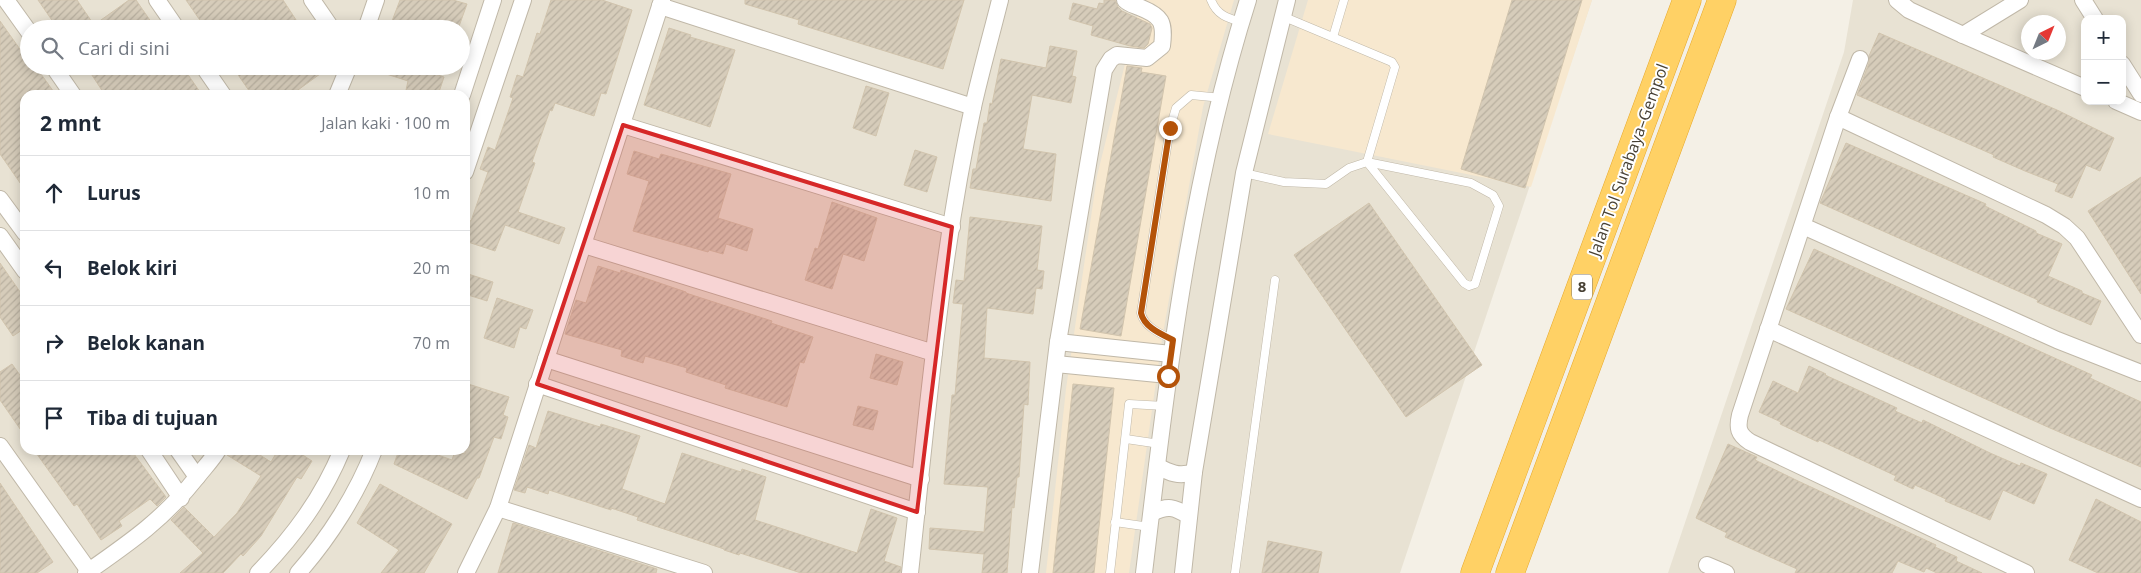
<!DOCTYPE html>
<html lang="id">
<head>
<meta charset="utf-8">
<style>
	:root { --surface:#fff; --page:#f2f2f3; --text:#1f2937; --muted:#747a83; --line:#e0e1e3 }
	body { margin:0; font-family:"Open Sans",sans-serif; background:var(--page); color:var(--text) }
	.controls { position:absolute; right:15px; top:15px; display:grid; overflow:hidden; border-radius:10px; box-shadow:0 2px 12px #0003 }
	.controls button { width:45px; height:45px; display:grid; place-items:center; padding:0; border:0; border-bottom:1px solid var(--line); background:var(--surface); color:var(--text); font:25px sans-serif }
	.compass { position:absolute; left:2021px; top:15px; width:45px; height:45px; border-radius:50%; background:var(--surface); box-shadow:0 2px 12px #0003; rotate:43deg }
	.stop { position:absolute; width:15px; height:15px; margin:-11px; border:4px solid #b45309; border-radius:50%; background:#fff }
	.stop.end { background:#b45309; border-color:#fff; box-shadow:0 1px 5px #0008 }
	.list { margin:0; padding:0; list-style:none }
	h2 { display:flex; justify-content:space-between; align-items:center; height:65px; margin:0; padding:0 20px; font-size:21px }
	h2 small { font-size:16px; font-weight:400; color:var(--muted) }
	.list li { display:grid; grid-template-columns:32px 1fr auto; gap:15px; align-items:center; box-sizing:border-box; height:75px; padding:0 20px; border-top:1px solid var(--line) }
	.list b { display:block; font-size:19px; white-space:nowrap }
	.list em { font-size:16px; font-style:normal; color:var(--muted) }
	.icon { flex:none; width:28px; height:28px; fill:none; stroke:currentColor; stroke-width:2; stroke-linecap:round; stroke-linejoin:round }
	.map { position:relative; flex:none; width:2141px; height:573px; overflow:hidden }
	.search { position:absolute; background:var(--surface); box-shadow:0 2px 12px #0003; left:20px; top:20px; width:450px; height:55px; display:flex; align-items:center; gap:12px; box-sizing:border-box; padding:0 18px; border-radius:28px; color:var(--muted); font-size:19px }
	.panel { position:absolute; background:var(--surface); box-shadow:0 2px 12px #0003; left:20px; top:90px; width:450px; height:365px; border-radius:15px }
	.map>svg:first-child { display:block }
	.residential { fill:#e8e2d3; fill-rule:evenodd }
	.commercial { fill:#f7e8cf }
	.building { fill:url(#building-hatch); stroke:#d1c4ad }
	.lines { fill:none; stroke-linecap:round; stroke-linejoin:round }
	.lane-casing { stroke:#c0b8a8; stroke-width:9 }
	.street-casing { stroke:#c0b8a8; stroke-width:18 }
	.highway-casing { stroke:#e7a92c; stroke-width:29 }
	.lane { stroke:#fff; stroke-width:8 }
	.street { stroke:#fff; stroke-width:16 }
	.highway { stroke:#ffd165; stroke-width:28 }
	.route { stroke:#b45309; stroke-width:6 }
	.marked { fill:#d62828; fill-opacity:0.2; stroke:#d62828; stroke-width:4; stroke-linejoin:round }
	.labels { text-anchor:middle; stroke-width:4; stroke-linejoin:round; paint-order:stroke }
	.shield { fill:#fff; stroke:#7e7971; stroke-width:1 }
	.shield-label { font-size:15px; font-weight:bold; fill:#474034 }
	.street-label { font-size:16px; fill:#474034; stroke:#fff }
</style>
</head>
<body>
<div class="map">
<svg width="2141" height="573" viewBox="0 0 2141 573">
	<defs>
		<pattern id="building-hatch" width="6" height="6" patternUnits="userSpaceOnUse" patternTransform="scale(1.25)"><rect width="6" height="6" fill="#d6ccba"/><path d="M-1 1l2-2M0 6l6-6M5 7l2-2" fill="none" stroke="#b9b0a0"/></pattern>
	</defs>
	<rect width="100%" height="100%" fill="#f4f0e6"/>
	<g class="residential">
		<path d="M0,0h1592l-192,573h-1400zM29,29h432v37h-432zM25,95h440v355h-440z"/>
		<path d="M1853,0h288v573h-473l176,-521zM2085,19h37v82h-37zM2028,22h30v30h-30z"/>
	</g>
	<g class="commercial">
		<polygon points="1141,0 1234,0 1203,107 1162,339 1129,573 1046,573 1066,389 1097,176"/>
		<polygon points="1308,0 1592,0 1531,187 1268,134"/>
	</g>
	<g class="building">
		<polygon points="38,0 77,0 94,25 129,0 136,0 156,29 58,29"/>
		<polygon points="186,0 283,0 302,29 206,29"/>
		<polygon points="400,0 453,0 467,4 458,29 389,29"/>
		<polygon points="551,0 602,0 632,10 606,94 601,93 594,116 555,103 552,111 550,110 532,162 535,163 518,212 565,228 559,244 505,225 495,251 465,241 465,230 468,220 471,221 488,172 480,169 488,147 495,150 513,98 510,97 517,75 523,77 537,33 540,34"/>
		<polygon points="745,0 964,0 943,69 798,24 799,20 745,4"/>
		<polygon points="1104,0 1115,0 1118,7 1122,11 1150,24 1152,28 1148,44 1144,48 1130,46 1091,35 1093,26 1069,19 1073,3 1097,9 1099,3 1104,4"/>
		<polygon points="1512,0 1582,0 1525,188 1461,169"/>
		<polygon points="0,21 29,62 29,66 34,69 36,67 56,95 25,95 25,190 0,154"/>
		<polygon points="669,28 691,35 690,37 735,50 710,127 644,105"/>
		<polygon points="1879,33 2057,110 2114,138 2100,171 2086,165 2072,198 2055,191 2058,184 2025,171 1993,157 1994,155 1857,95 1869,63 1869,56"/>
		<polygon points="1050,46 1077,51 1072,76 1076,77 1071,103 1032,95 1023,149 1056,154 1051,201 970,188 973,169 976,169 984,123 987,123 990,103 992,104 1001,59 1046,68"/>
		<polygon points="86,66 182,66 202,95 105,95"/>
		<polygon points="232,66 331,66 291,95 252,95"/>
		<polygon points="372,66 412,66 444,77 438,95 405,95 408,81 371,69"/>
		<polygon points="1127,66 1142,68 1141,72 1166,76 1121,336 1080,329"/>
		<polygon points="866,86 889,93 876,136 853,128"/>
		<polygon points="1846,143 1986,204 1985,206 2036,231 2036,233 2062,244 2048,276 2082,291 2082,293 2101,301 2091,325 2037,302 2038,300 1820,203"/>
		<polygon points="915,150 937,157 927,192 904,185"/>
		<polygon points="634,151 659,159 661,154 731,174 718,218 753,229 747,251 726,244 723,254 709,250 708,252 633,231 649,181 627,174"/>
		<polygon points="2141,177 2141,294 2088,211"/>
		<polygon points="832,202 877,218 864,261 843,254 832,289 805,280 815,248 818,249"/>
		<polygon points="1369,203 1482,365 1406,417 1294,255"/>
		<polygon points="970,217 1042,226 1037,270 1044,271 1042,289 1036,288 1033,314 987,308 984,358 1030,362 1028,405 1024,404 1019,477 1017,477 1014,508 1012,507 1007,573 982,573 984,554 929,549 930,528 984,532 988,487 944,484 952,395 955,395 963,304 953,303 956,280 964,281"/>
		<polygon points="1814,249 2092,375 2090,378 2141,402 2141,467 2050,428 1786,309"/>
		<polygon points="0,263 25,299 25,328 13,336 0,317"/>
		<polygon points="598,266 620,273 621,270 686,292 686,293 772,321 771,323 813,337 804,363 800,362 787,407 725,388 726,385 686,372 687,368 645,356 643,363 621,356 622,350 565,334 576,300 586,303"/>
		<polygon points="465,273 493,282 487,301 465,294"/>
		<polygon points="497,298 533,310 526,329 520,327 514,348 484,338"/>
		<polygon points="876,354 903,362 897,385 870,378"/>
		<polygon points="12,364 25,382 25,436 0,400 0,372"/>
		<polygon points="1809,366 1826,374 1825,375 1897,408 1895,411 1922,423 1923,420 1990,453 2020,466 2021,463 2047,474 2034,504 2003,490 1990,520 1945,501 1946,499 1915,485 1913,489 1894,480 1896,476 1819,440 1818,442 1801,434 1780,424 1781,422 1759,412 1773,381 1798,393"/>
		<polygon points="465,383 509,397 503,415 508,417 501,439 494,437 479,478 477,478 467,499 394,464 399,450 424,450 452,460 455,451 465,454"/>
		<polygon points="1073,384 1114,388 1094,573 1053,573"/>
		<polygon points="858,406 878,411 873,430 853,425"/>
		<polygon points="548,411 600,427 601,424 640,436 622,489 665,504 682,453 741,472 742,469 766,477 755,520 857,553 871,509 897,518 884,561 901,567 900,573 801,573 740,553 739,555 724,550 724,549 637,520 638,517 611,508 611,510 549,490 548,494 527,487 525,493 514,490 529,445 536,448"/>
		<polygon points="1728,444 1757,457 1755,460 1798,481 1936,545 1935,547 1957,557 1956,561 1982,573 1937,573 1926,568 1924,572 1898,561 1892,573 1795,573 1797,569 1725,537 1727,533 1696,518"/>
		<polygon points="34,450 131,450 166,497 157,506 150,499 119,521 122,526 101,540 77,504 74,506"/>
		<polygon points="228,450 252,450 271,462 278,450 295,450 312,461 301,479 297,477 261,536 243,556 241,554 223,573 180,573 203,553 171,520 184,507 214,537 237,513 261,476 227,455"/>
		<polygon points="0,483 53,562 37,573 0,573"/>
		<polygon points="380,484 452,524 424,573 381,573 399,550 357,523"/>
		<polygon points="2096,499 2141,522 2141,573 2098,573 2069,560"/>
		<polygon points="513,523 657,569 656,573 498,573"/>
		<polygon points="1268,541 1322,552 1318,573 1262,573"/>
	</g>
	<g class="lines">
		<defs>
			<g id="lane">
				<path d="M1211,0c6,15 16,18 30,22"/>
				<polyline points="1333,37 1344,0"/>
				<polyline points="1244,173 1284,182 1326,184 1349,168 1367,162 1471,183 1493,195 1499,206 1475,284 1469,286 1464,283 1367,162 1395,67 1392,62 1282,16"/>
				<path d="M1173,340c-12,-6 -29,-13 -32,-27l29,-185 6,-20 15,-13 31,3"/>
				<polyline points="1126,439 1160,444"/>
				<polyline points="1115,522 1150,527"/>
				<polyline points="1110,573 1129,404 1165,406"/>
				<polyline points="1235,573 1275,280"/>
			</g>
			<g id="street">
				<polyline points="6,0 29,32"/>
				<polyline points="157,0 177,29"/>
				<polyline points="312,0 332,29"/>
				<polyline points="1897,0 1909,10 1963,35 2085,88"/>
				<polyline points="2083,0 2095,19"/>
				<polyline points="660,6 973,107"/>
				<polyline points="366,29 376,0"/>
				<polyline points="1963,35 2020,0"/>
				<path d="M1860,59l-22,58 -98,298c-3,13 -2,19 10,27l276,131"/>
				<polyline points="2122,64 2141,94"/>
				<polyline points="53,66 73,95"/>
				<polyline points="203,66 223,95"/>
				<polyline points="337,95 349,66"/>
				<polyline points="462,95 493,0"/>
				<polyline points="2116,101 2141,112"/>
				<polyline points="1838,117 2046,215 2064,226 2077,238 2141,335"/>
				<polyline points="623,125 952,227"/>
				<polyline points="465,172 523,0"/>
				<polyline points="0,199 25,233"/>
				<polyline points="1803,226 2057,340 2141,373"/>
				<polyline points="0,236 25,271"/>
				<polyline points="584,245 934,353"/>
				<polyline points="1768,329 2141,499"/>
				<polyline points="1058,342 1171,354"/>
				<polyline points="546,359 921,479"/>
				<polyline points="1056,364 1168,375"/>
				<polyline points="537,384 917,512"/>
				<polyline points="0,446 89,571"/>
				<polyline points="149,450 181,498"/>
				<polyline points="178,450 197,477"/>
				<path d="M1157,466c13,7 22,11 37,6"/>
				<polyline points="498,508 704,573"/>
				<path d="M1152,513c16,-8 22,-6 37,3"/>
				<polyline points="1707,565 1726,573"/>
				<path d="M86,573c43,-30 78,-54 111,-96 7,-9 15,-17 21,-27"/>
				<path d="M258,573c36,-37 64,-75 84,-123"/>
				<path d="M298,573c31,-35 59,-79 76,-123"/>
				<polyline points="466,573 498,508 662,0"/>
				<path d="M910,573c17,-155 30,-313 63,-466 8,-36 18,-71 27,-107"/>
				<path d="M1030,573l28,-231 46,-272 7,-11 6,-4 30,3 15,-12c3,-24 0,-30 -23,-39 -5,-2 -10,-3 -14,-7"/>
				<path d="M1144,573c23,-193 45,-387 104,-573"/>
				<polyline points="1183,573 1194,472 1244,173 1287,0"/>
			</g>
			<g id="highway">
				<polyline points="1475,573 1687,0"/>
				<polyline points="1510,573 1722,0"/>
			</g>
		</defs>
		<use href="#lane" class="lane-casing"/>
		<use href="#street" class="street-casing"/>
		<use href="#highway" class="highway-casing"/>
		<use href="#lane" class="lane"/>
		<use href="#street" class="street"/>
		<use href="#highway" class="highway"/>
	</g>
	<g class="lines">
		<path class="route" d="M1168,376l5,-36c-12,-6 -29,-13 -32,-27l29,-185"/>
	</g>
	<path class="marked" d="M623,125l329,102 -35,285 -380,-128z"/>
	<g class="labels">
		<rect class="shield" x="1572" y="274.5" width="20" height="25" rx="4"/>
		<g class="shield-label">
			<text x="1582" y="292">8</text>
		</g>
		<g class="street-label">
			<text transform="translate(1628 160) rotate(-70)" y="6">Jalan Tol Surabaya–Gempol</text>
		</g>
	</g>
</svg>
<div class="controls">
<button>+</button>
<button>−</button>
</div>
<svg class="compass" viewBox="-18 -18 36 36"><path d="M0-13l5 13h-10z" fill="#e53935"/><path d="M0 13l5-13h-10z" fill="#747a83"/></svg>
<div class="stop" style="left:1168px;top:376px"></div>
<div class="stop end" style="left:1170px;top:128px"></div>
<div class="search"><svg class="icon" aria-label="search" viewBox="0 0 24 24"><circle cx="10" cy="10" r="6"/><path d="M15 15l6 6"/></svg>Cari di sini</div>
<section class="panel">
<h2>2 mnt<small>Jalan kaki · 100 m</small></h2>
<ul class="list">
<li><svg class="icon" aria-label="ahead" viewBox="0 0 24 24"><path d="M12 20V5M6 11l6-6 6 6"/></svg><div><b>Lurus</b></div><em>10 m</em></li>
<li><svg class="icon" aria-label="left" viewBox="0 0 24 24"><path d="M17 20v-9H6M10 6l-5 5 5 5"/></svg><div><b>Belok kiri</b></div><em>20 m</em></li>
<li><svg class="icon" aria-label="right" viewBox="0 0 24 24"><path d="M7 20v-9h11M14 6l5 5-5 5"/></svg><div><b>Belok kanan</b></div><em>70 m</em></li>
<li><svg class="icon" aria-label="arrive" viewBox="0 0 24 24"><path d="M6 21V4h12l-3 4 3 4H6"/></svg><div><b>Tiba di tujuan</b></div></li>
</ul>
</section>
</div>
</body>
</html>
